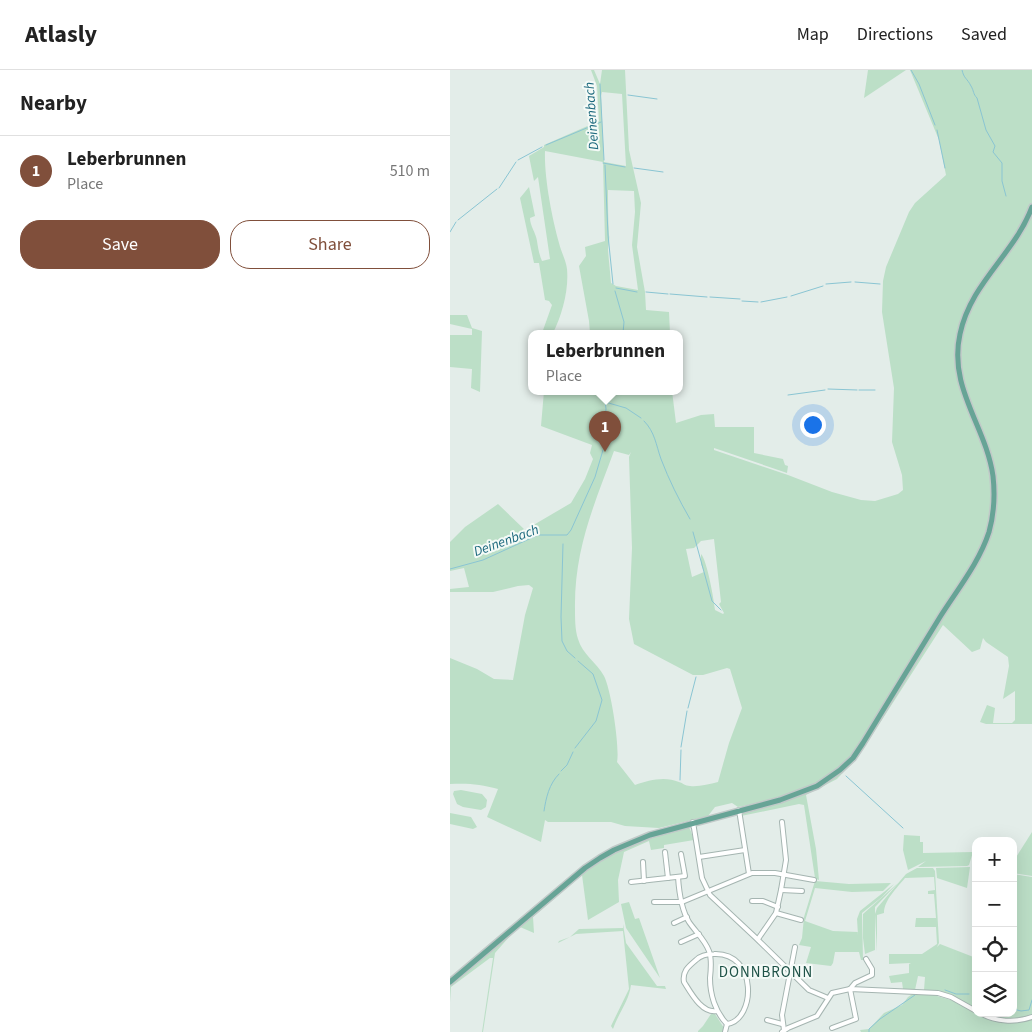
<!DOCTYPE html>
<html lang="en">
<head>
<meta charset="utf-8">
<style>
	:root { --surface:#fff; --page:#f2f2f2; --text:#222; --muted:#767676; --line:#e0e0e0; --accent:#804f3b }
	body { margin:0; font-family:"Source Sans 3",sans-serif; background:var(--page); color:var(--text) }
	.controls { position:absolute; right:15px; bottom:15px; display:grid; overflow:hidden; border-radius:10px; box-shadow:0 5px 20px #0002 }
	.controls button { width:45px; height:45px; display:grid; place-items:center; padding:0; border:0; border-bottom:1px solid var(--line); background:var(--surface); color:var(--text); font:25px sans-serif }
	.you { position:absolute; left:362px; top:354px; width:18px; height:18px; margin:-12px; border:4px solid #fff; border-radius:50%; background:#1a73e8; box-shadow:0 0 0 8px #1a73e833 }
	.badge { display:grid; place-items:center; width:32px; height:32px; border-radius:50%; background:var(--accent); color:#fff; font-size:16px; font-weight:700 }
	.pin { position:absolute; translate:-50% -41px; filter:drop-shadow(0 1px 2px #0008) }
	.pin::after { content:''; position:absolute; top:26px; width:18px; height:15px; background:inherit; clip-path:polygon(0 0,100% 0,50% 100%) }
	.popup { position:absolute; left:78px; top:260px; width:155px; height:65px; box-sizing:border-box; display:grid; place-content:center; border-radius:10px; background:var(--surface); filter:drop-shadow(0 1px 4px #0005); font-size:16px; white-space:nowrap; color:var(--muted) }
	.popup b { font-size:19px; color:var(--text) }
	.popup::after { content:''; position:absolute; left:50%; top:100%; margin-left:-10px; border:10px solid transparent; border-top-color:var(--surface) }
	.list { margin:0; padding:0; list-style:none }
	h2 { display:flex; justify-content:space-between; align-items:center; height:65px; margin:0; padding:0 20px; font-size:21px }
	h2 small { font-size:16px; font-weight:400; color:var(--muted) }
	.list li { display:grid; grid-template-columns:32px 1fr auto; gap:15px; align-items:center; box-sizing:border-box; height:70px; padding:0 20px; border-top:1px solid var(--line) }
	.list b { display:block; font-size:19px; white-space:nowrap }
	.list p { margin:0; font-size:16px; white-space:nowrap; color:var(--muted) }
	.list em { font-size:16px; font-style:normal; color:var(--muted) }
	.actions { display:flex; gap:10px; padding:15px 20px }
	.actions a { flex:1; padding:11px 0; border:1px solid var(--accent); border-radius:20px; text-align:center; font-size:18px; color:var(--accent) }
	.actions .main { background:var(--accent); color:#fff }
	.icon { flex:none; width:28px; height:28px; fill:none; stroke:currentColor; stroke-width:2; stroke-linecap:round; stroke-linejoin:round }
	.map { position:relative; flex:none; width:582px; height:962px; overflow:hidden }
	header { display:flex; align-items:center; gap:30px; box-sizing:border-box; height:70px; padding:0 25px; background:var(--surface); border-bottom:1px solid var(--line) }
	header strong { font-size:24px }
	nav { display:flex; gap:28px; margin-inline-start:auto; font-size:18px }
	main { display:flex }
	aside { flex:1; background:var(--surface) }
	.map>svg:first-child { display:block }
	.green { fill:#bcdfc7; fill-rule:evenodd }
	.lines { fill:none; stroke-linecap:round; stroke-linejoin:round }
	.stream { stroke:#8ac5d3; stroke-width:1 }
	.minor-casing { stroke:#a5b5b1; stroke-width:6 }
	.major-casing { stroke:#c1c9c8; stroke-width:8 }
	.minor { stroke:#fff; stroke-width:4 }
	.major { stroke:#67a496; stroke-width:5 }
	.labels { text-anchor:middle; stroke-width:4; stroke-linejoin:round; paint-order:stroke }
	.water-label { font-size:14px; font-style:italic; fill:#1b687d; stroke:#f4faf7 }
	.quarter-label { font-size:15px; letter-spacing:1px; fill:#1e5247; stroke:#f4faf7 }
</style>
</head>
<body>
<header>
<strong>Atlasly</strong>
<nav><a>Map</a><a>Directions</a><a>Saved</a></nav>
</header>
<main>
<aside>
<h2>Nearby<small></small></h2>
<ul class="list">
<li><span class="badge">1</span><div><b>Leberbrunnen</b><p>Place</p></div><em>510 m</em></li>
</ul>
<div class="actions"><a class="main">Save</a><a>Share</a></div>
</aside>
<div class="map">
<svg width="582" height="962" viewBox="0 0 582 962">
	<rect width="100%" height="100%" fill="#e3ede9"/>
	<g class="green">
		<path d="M141,0h3l6,14 2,-14h23l4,80 12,53 -4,44 8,45 1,18 23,2 1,21h-80l-1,-12 -10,-55 7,-10 -1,-9 20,-6 -2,-79 -58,-11c-1,26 7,67 14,92 2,9 7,17 8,26 2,21 -5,46 -14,64h-11l10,-28 -3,-4 -4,-1 -6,-37h-5l-14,-65 9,-11 6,29 -5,2c0,8 6,15 7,23 1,7 2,13 5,20l8,-2 -12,-82 -4,4 -5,-25 15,-9v-2l55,-24 -2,-35zM152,22l20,2 4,72 -22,-4 -3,-66zM158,120l26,1 1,21 -3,33 6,45 -22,-4 -5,-3c-1,-12 -2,-21 -3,-33 0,-4 2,-11 1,-15 -1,-15 -1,-29 -1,-45z"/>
		<polygon points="418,0 456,0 414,28"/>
		<path d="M460,0h122v654h-46l-6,-2 7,-17 8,3 -2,15h19l3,-3v-29l-12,8 6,-33 -1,-9 -22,-15 -3,-4 -3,11 -8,3 -29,-27 -85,132 -21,22 -31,16 10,54 3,31 -3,-1 -1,-1 -11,-73 -5,-1 -58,12 -2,-6c26,-7 53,-10 77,-22 37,-19 55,-55 76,-88 14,-24 29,-48 43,-72l6,-6 -3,-3 -76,123c-34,45 -71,54 -124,65l-6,-4 -17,4 -7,9 -49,12 -34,-2 -14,-4h-63l-3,-2 -4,22 -54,-25 11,-28c-17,-5 -31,-6 -48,-5v-126l27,11 17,10 19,1 12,-65 8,-27 -4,-3 -11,1 -25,6h-43v-3l19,-2 -5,-19 -14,3v-29l15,-15 33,-23 27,26 46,-27 14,-24 8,-20 -3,-6 2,-8 -51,-19 3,-35h128l4,32 25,-8 13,-1 1,13h39v26l29,6 2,6 3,1 -1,7 -64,-22 -9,-3v2l74,25 44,17 29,8 14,1 23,-7 5,-4 -1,-15 -10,-33 2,-54 -12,-76 1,-31 3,-14 23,-55 6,-9 31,-28 -7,-35zM164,381l15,4 2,-3 -2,5 3,91 -3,71 5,25 59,31h10l24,-7 3,1 12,39 -13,35 -11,39c-9,2 -19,5 -28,4 -5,0 -7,-3 -11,-4 -14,-6 -30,-2 -44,3l-18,-23c3,-14 -6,-73 -13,-86 -7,-13 -22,-22 -26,-37 -3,-9 -3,-21 -3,-30 -1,-59 19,-104 39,-158zM264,469l7,63 -2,2 5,9 -1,1 -8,-4c-1,-10 -8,-50 -14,-56v10l3,8 -12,5 -6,-28 8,-1 7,-7z"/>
		<polygon points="0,245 17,245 22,258 32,261 30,322 21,318 22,299 0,297 0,265 22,265 22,259 0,254"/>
		<polygon points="11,720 32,724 37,730 36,737 31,740 13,737 7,734 3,724 4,721"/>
		<polygon points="0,743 21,747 27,757 23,759 0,754"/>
		<polygon points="236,756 240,759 244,770 214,775 214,778 201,780 199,771 174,782 168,810 169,832 138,850 132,805 83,847 84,863 70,857 129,804 146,792 178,775"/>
		<polygon points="582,762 582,806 563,803 563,792"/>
		<polygon points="454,765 470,766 470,772 473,772 473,783 523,782 519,795 517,796 468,797 476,791 458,800 453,780"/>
		<polygon points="520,797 517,818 487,808 486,798"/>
		<path d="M467,798h16l2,3 4,72 -2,4 3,-3 36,14v55h37v-139l19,3v155h-171l-1,-2 9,-1 15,-16 18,-8 6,-8 6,-4h13l27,8 1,-3 -18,-6 -13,-2 1,-13 -7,-1 -3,14 -12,-1 -1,-7 -11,1 -2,-7 20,-3v-9l2,-1 -22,1v-10h33l15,-10 -1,-17h-21l1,-9h20l-2,-24h-6v-3l7,-1 -1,-13 -29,1c-8,10 -21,22 -21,35l-7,2v37l-2,-38 2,-6 29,-34z"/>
		<polygon points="365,811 399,814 441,813 433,821 402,822 365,818 355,851 383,861 408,862 408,865 407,849 410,841 444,814 432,827 412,843 413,890 411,890 409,882 385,882 383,893 381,896 356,893 361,877 349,875 352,868 354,847"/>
		<polygon points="448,813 425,837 425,880 415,884 413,868 413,844"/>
		<polygon points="179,832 185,849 189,848 210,908 176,858 171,834"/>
		<path d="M173,854l3,19 31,43h8l1,3 -35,-4c-2,16 -13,29 -18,44l-2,-3 18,-37 -6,-58 -47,3 -18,9 1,-2 11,-4 9,-8 44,-1z"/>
		<polygon points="67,858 45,883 33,962 32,962 43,888 40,888 1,917 0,932 0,914"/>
		<polygon points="261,944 265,944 274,958 273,962 248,962 248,961 253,956"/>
	</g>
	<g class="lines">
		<g class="stream">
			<polyline points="461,0 469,14 485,55"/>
			<path d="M512,0c2,9 5,8 9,16 3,5 2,8 6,12l9,32 9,16 -2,6 9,11v18l4,15"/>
			<polyline points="150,14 154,90"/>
			<polyline points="178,25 207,29"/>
			<polyline points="487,60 495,98"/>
			<polyline points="96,75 151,52"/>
			<polyline points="68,90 92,77"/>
			<polyline points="153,93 175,97"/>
			<polyline points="155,95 158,165 163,214"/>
			<polyline points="184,98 213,102"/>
			<polyline points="49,118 66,92"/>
			<polyline points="8,150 47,119"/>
			<polyline points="0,162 6,152"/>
			<polyline points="405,212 430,214"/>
			<polyline points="376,214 401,212"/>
			<polyline points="166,218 187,222"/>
			<polyline points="165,221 174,252 173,263"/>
			<polyline points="196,222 218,224"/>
			<polyline points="220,224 257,227"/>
			<polyline points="341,226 373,216"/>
			<polyline points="260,227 290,229"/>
			<polyline points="292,231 308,232"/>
			<polyline points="311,232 337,227"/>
			<polyline points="378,319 407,320"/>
			<polyline points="409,320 425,320"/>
			<polyline points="338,325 375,320"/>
			<polyline points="155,332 176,338 191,348"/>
			<path d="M194,351c11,11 12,24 17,38 8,21 18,41 29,60"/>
			<polyline points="153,377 156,339 154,321"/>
			<polyline points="243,462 262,531 271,540"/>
			<polyline points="113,474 111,547 112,571 117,581 125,588"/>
			<polyline points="0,499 33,490 88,465 117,465 121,460 145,407 153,380"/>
			<polyline points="238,638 246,607"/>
			<polyline points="231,677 237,641"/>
			<polyline points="125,678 146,651 152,630 143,604 128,591"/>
			<polyline points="111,701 117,695 123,682"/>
			<polyline points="396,706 453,758"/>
			<polyline points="230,710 231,680"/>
			<path d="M94,741c2,-13 5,-27 15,-37"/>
			<polyline points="495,920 506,924 519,924"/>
			<polyline points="525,926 526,926"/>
			<polyline points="563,939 571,941 579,940 582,930"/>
			<polyline points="419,962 419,959 430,949 465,925"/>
		</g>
		<defs>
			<g id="minor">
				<polyline points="289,740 299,804"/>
				<polyline points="243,752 252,808 260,825 306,868 359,920 378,928"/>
				<polyline points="215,782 218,808"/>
				<polyline points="249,787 295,780"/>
				<polyline points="193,792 194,811"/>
				<path d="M228,807c1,15 3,32 11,45 6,9 16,18 20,29 3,8 2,18 1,27 0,16 5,34 17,46"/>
				<polyline points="181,812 235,806 231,784"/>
				<polyline points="331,820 352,821"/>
				<polyline points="302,831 313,831 328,837"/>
				<polyline points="204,832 232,832 302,803 325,803 364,810"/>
				<polyline points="326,843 351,850"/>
				<polyline points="224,853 237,847"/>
				<polyline points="308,869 326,843 331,820 336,790 332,752"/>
				<polyline points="231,872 249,864"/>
				<polyline points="400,919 405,913 422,905 422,899 416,889"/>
				<path d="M267,941c-15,3 -26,-18 -33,-29 -2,-11 5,-16 12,-22 5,-5 11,-6 18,-6 44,-2 42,66 13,70"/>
				<path d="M530,943c16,9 35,10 52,4"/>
				<polyline points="317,950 332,954"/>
				<polyline points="382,958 406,949 400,919"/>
				<polyline points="334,960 332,945 345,877"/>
				<polyline points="275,962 277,954"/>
				<polyline points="332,962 338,958 367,946 382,923 400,919 488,923 501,927 526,941"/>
			</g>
			<path id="major" d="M0,912l135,-114 15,-10 14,-8 36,-15 130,-35 37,-14 23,-16 13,-12 10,-15c26,-42 51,-84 77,-126 17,-27 39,-54 49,-85 5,-18 6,-38 4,-56 -7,-50 -45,-88 -33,-142 11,-52 54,-79 72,-127"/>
		</defs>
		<use href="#minor" class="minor-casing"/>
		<use href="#major" class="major-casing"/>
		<use href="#minor" class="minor"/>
		<use href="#major" class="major"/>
	</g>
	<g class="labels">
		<g class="water-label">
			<text transform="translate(141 46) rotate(-94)" y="5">Deinenbach</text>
			<text transform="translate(56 470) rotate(-20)" y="5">Deinenbach</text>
		</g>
		<g class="quarter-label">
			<text x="316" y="907">DONNBRONN</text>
		</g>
	</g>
</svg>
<div class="controls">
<button>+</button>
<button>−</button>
<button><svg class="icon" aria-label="locate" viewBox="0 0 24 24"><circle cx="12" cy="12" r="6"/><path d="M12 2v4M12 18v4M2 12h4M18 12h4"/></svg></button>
<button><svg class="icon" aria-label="layers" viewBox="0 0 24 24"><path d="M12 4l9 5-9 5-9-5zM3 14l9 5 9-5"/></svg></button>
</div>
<div class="you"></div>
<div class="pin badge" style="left:155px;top:382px">1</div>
<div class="popup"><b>Leberbrunnen</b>Place</div>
</div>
</main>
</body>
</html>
